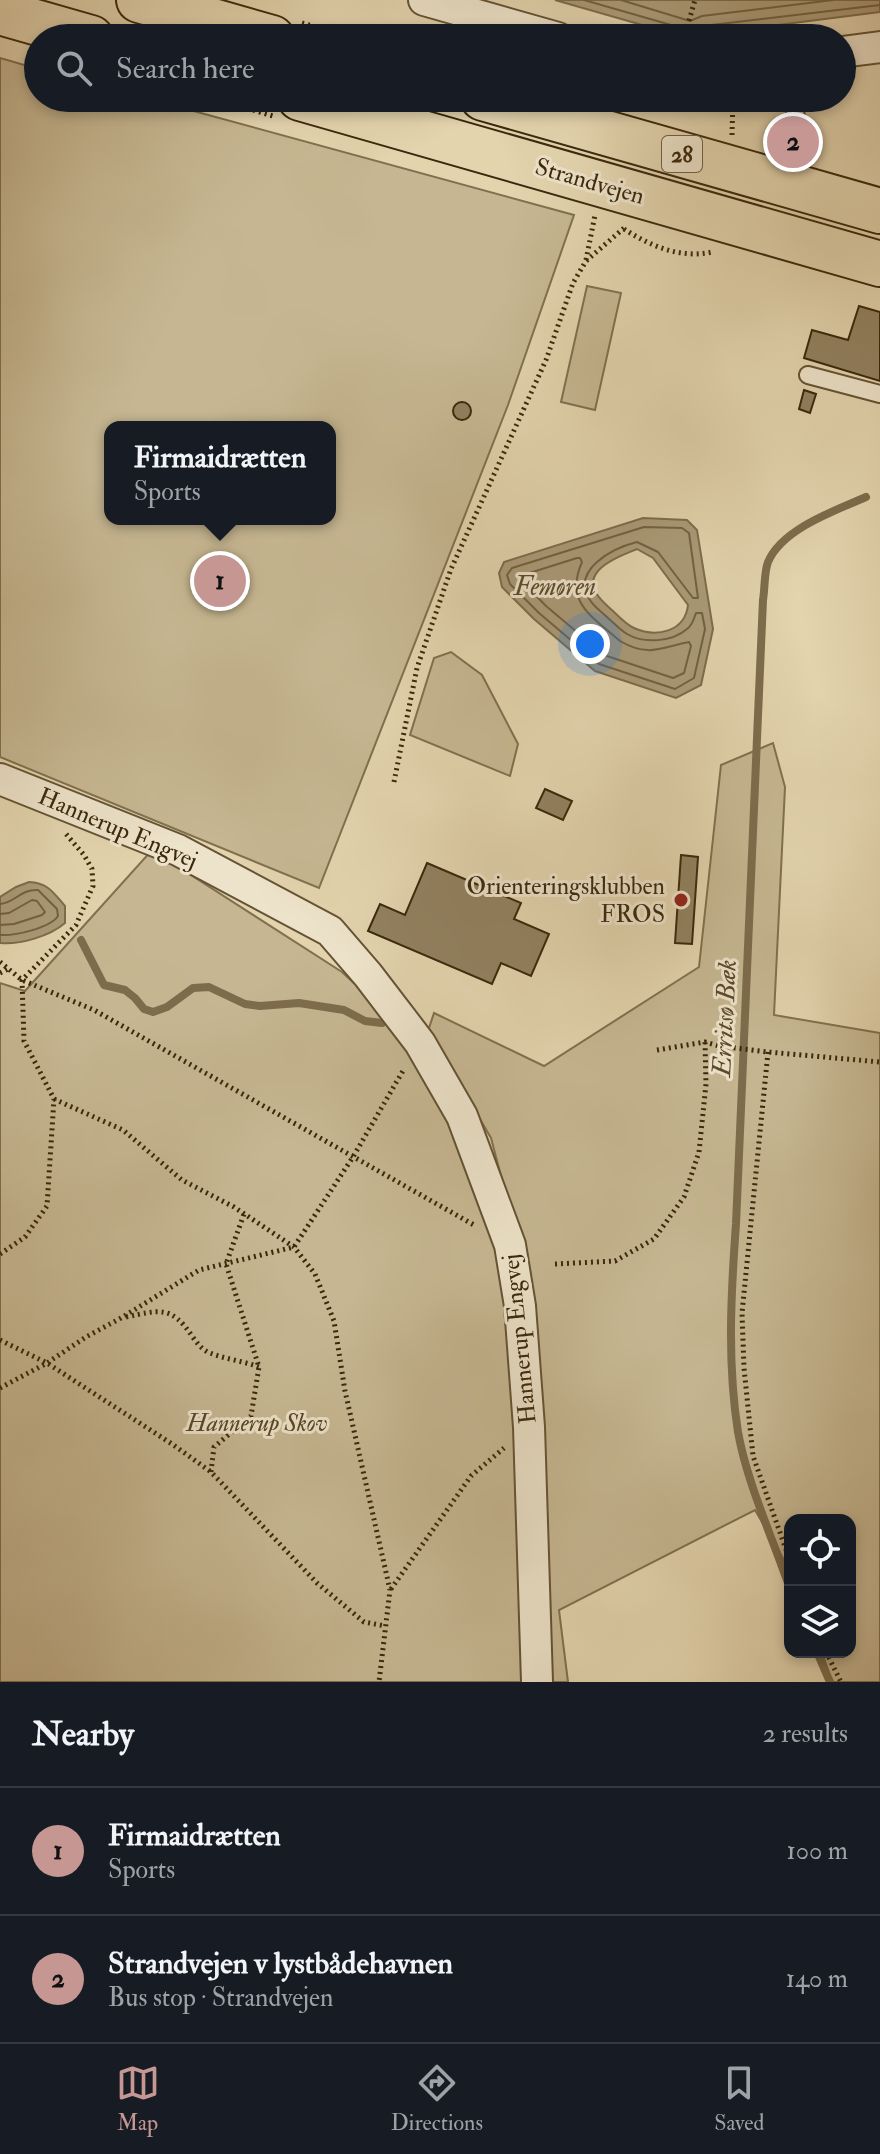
<!DOCTYPE html>
<html lang="en">
<head>
<meta charset="utf-8">
<style>
	:root { --surface:#171b24; --page:#242831; --text:#f1f3f6; --muted:#9ea1a6; --line:#363941; --accent:#c59692 }
	body { margin:0; font-family:"IM FELL Double Pica",serif; background:var(--page); color:var(--text) }
	.controls { position:absolute; right:24px; bottom:24px; display:grid; overflow:hidden; border-radius:16px; box-shadow:0 4px 12px #0003 }
	.controls button { width:72px; height:72px; display:grid; place-items:center; padding:0; border:0; border-bottom:2px solid var(--line); background:var(--surface); color:var(--text); font:40px sans-serif }
	.you { position:absolute; left:590px; top:644px; width:28px; height:28px; margin:-20px; border:6px solid #fff; border-radius:50%; background:#1a73e8; box-shadow:0 0 0 12px #1a73e833 }
	.badge { display:grid; place-items:center; width:52px; height:52px; border-radius:50%; background:var(--accent); color:#111; font-size:26px; font-weight:700 }
	.pin { position:absolute; translate:-50% -50%; border:4px solid #fff; box-shadow:0 2px 8px #0006 }
	.popup { position:absolute; left:104px; top:421px; width:232px; height:104px; box-sizing:border-box; display:grid; place-content:center; border-radius:16px; background:var(--surface); filter:drop-shadow(0 2px 6px #0005); font-size:26px; white-space:nowrap; color:var(--muted) }
	.popup b { font-size:30px; color:var(--text) }
	.popup::after { content:''; position:absolute; left:50%; top:100%; margin-left:-16px; border:16px solid transparent; border-top-color:var(--surface) }
	.list { margin:0; padding:0; list-style:none }
	h2 { display:flex; justify-content:space-between; align-items:center; height:104px; margin:0; padding:0 32px; font-size:34px }
	h2 small { font-size:26px; font-weight:400; color:var(--muted) }
	.list li { display:grid; grid-template-columns:52px 1fr auto; gap:24px; align-items:center; box-sizing:border-box; height:128px; padding:0 32px; border-top:2px solid var(--line) }
	.list b { display:block; font-size:30px; white-space:nowrap }
	.list p { margin:0; font-size:26px; white-space:nowrap; color:var(--muted) }
	.list em { font-size:26px; font-style:normal; color:var(--muted) }
	.icon { flex:none; width:44px; height:44px; fill:none; stroke:currentColor; stroke-width:2; stroke-linecap:round; stroke-linejoin:round }
	.map { position:relative; flex:none; width:880px; height:1682px; overflow:hidden }
	.search { position:absolute; background:var(--surface); box-shadow:0 4px 12px #0003; left:24px; right:24px; top:24px; height:88px; display:flex; align-items:center; gap:20px; box-sizing:border-box; padding:0 28px; border-radius:44px; color:var(--muted); font-size:30px }
	.sheet { height:360px; background:var(--surface) }
	nav { display:flex; justify-content:space-around; align-items:center; box-sizing:border-box; height:112px; border-top:2px solid var(--line); background:var(--surface); font-size:22px; color:var(--muted) }
	nav a { display:grid; justify-items:center; gap:4px }
	nav .on { color:var(--accent) }
	.map>svg:first-child { display:block }
	.green { fill:#c6b792; stroke:#80704f; stroke-width:2; fill-rule:evenodd }
	.water { fill:#aa9a77; stroke:#7d6c4c; stroke-width:2; fill-rule:evenodd }
	.lines { fill:none; stroke-linecap:round; stroke-linejoin:round }
	.shore { stroke:#726142; stroke-width:2 }
	.stream { stroke:#7d6c4c; stroke-width:8 }
	.building { fill:#928160; stroke:#3a280c; stroke-width:2 }
	.lane-casing { stroke:#645334; stroke-width:20 }
	.street-casing { stroke:#645334; stroke-width:34 }
	.primary-casing { stroke:#3a280c; stroke-width:48 }
	.path { stroke:#3a280c; stroke-width:5; stroke-dasharray:2 4; stroke-linecap:butt }
	.lane { stroke:#ede3ca; stroke-width:16 }
	.street { stroke:#ede3ca; stroke-width:30 }
	.primary { stroke:#e3d4ae; stroke-width:44 }
	.poi-dot { fill:#8f2418; stroke:#ede3ca; stroke-width:3 }
	.labels { text-anchor:middle; stroke-width:6; stroke-linejoin:round; paint-order:stroke }
	.shield { fill:#ede3ca; stroke:#706045; stroke-width:2 }
	.shield-label { font-size:22px; font-weight:bold; fill:#3a280c }
	.street-label { font-size:24px; fill:#3a280c; stroke:#ede3ca }
	.poi-label { font-size:24px; fill:#3a280c; stroke:#ede3ca; text-anchor:end }
	.park-label { font-size:24px; font-style:italic; fill:#564527; stroke:#ede3ca }
	.water-label { font-size:26px; font-style:italic; fill:#5c4a2c; stroke:#ede3ca }
</style>
</head>
<body>
<div class="map">
<svg width="880" height="1682" viewBox="0 0 880 1682">
	<rect width="100%" height="100%" fill="#e3d4ae"/>
	<filter id="stains"><feTurbulence type="fractalNoise" baseFrequency=".0025" numOctaves="4"/><feColorMatrix values="0 0 0 0 .2 0 0 0 0 .09 0 0 0 0 .02 0 0 0 .5 -.17"/></filter>
	<radialGradient id="worn" r=".72"><stop offset=".6" stop-color="#630" stop-opacity="0"/><stop offset="1" stop-color="#630" stop-opacity=".3"/></radialGradient>
	<g class="green">
		<path d="M0,58l38,11v29h108l428,117 -66,190 -189,483 -319,-131zM110,427h220v92h-220z"/>
		<polygon points="587,286 621,293 595,410 561,402"/>
		<polygon points="451,652 482,675 518,744 510,776 410,735 434,658"/>
		<polygon points="773,743 785,787 774,1015 880,1033 880,1682 832,1682 822,1652 850,1652 850,1520 790,1520 790,1570 755,1510 559,1610 568,1682 549,1682 528,1279 491,1138 428,1031 434,1013 544,1066 699,967 721,765"/>
		<polygon points="152,850 342,972 388,1015 453,1117 505,1276 518,1464 526,1682 0,1682 0,983 25,991"/>
	</g>
	<g class="water">
		<polygon points="555,0 880,0 880,12 684,37"/>
		<path d="M643,518l44,2 10,10 16,99 -12,56 -25,13 -81,-27 -61,-52 -32,-32 -3,-14 5,-11zM637,549l16,9 35,47c-3,27 -32,33 -54,23 -7,-3 -14,-10 -20,-16 -11,-10 -30,-24 -16,-41 8,-10 27,-17 39,-22z"/>
		<path d="M29,882c19,1 24,10 36,24v17c-15,13 -45,22 -65,20v-46l16,-10z"/>
	</g>
	<g class="lines">
		<g class="shore">
			<polyline points="584,0 678,27 683,31 685,38"/>
			<polyline points="621,0 690,21 702,16 833,0"/>
			<polyline points="695,38 697,30 703,26 880,5"/>
			<path d="M644,527l38,1 7,5 9,65h-5l-35,-46 -21,-10c-24,6 -67,28 -47,58 4,7 12,12 18,18 6,5 12,12 19,16 17,10 45,8 60,-5 5,-3 7,-10 9,-16h6l3,16 -11,49 -19,11 -76,-25 -60,-51 -29,-29 -3,-9 5,-7z"/>
			<path d="M577,558h3l2,4c-18,41 10,54 38,79 29,17 42,6 69,1l2,4 -7,27 -11,5 -69,-23 -58,-49 -25,-26 2,-5z"/>
			<path d="M0,904c15,-1 20,-15 38,-14l19,19 1,7c-8,12 -43,20 -58,19"/>
			<polyline points="0,914 9,913 32,900 37,901 45,912 42,915 14,924 0,925"/>
		</g>
		<g class="stream">
			<polyline points="81,940 104,985 125,990 135,998 144,1009 153,1012 167,1007 193,988 209,987 245,1004 260,1006 299,1003 344,1010 365,1021 382,1023"/>
			<path d="M790,1589c-17,-50 -43,-106 -52,-157 -11,-70 -7,-139 -2,-208l27,-624c2,-12 1,-27 5,-38 14,-33 66,-51 98,-65"/>
			<polyline points="817,1652 830,1682"/>
		</g>
	</g>
	<g class="building">
		<polygon points="859,306 880,312 880,381 804,358 812,330 848,340"/>
		<polygon points="804,390 816,394 810,413 799,409"/>
		<circle cx="462" cy="411" r="9"/>
		<polygon points="545,789 572,801 563,820 536,808"/>
		<polygon points="681,855 698,857 692,944 675,943"/>
		<polygon points="427,863 521,903 514,919 549,934 531,976 501,963 492,984 368,931 380,904 405,915"/>
	</g>
	<g class="lines">
		<defs>
			<g id="lane">
				<polyline points="793,98 796,117"/>
				<polyline points="808,375 880,394"/>
			</g>
			<g id="street">
				<polyline points="424,0 558,38"/>
				<polyline points="842,52 880,47"/>
				<polyline points="0,779 178,850 330,931 368,975 420,1043 462,1116 510,1245 520,1306 529,1427 537,1682"/>
			</g>
			<g id="primary">
				<polyline points="139,0 272,38"/>
				<polyline points="0,12 91,38"/>
				<polyline points="300,98 880,264"/>
				<polyline points="483,98 880,211"/>
			</g>
		</defs>
		<use href="#lane" class="lane-casing"/>
		<use href="#street" class="street-casing"/>
		<use href="#primary" class="primary-casing"/>
		<g class="path">
			<polyline points="302,23 355,38"/>
			<polyline points="684,38 695,0"/>
			<polyline points="213,98 273,116"/>
			<polyline points="732,135 733,98"/>
			<path d="M624,229c26,17 57,30 88,23"/>
			<polyline points="586,260 595,215"/>
			<polyline points="394,782 417,668 451,569 546,360 573,283 586,261 624,228"/>
			<polyline points="0,962 22,980 94,1010 474,1225"/>
			<polyline points="0,973 8,969"/>
			<polyline points="657,1050 705,1042 719,1046 768,1052 880,1062"/>
			<polyline points="768,1052 742,1313 744,1368 753,1456 790,1561"/>
			<polyline points="54,1099 123,1130 182,1180 234,1207 294,1247 315,1274 334,1321 345,1391 390,1590 379,1682"/>
			<polyline points="0,1254 25,1237 47,1206 54,1099 24,1041 22,980 76,925 93,886 92,869 84,855 66,834"/>
			<polyline points="555,1264 615,1261 654,1239 684,1197 699,1152 706,1084 705,1042"/>
			<path d="M126,1317c34,-7 45,-12 66,19 5,7 10,14 18,17 15,6 33,8 49,14"/>
			<polyline points="0,1340 47,1363 172,1444 211,1472 317,1583 364,1622 385,1626"/>
			<polyline points="0,1388 47,1363 86,1337 121,1318 199,1270 294,1247 353,1157 404,1069"/>
			<polyline points="211,1472 214,1447 251,1416 259,1367 226,1264 244,1214"/>
			<polyline points="391,1589 471,1476 504,1448"/>
			<polyline points="826,1652 841,1682"/>
		</g>
		<use href="#lane" class="lane"/>
		<use href="#street" class="street"/>
		<use href="#primary" class="primary"/>
	</g>
	<circle class="poi-dot" cx="681" cy="900" r="8"/>
	<g class="labels">
		<rect class="shield" x="662" y="136" width="40" height="36" rx="6"/>
		<g class="shield-label">
			<text x="682" y="162">28</text>
		</g>
		<g class="street-label">
			<text transform="translate(590 181) rotate(16)" y="8">Strandvejen</text>
			<text transform="translate(118 828) rotate(23)" y="8">Hannerup Engvej</text>
			<text transform="translate(519 1339) rotate(-96)" y="8">Hannerup Engvej</text>
		</g>
		<g class="poi-label">
			<text x="665" y="894">Orienteringsklubben<tspan x="665" dy="28">FROS</tspan></text>
		</g>
		<g class="park-label">
			<text x="257" y="1431">Hannerup Skov</text>
		</g>
		<g class="water-label">
			<text x="555" y="595">Femøren</text>
			<text transform="translate(724 1018) rotate(-87)" y="9">Erritsø Bæk</text>
		</g>
	</g>
	<rect width="100%" height="100%" filter="url(#stains)"/>
	<rect width="100%" height="100%" fill="url(#worn)"/>
</svg>
<div class="controls">
<button><svg class="icon" aria-label="locate" viewBox="0 0 24 24"><circle cx="12" cy="12" r="6"/><path d="M12 2v4M12 18v4M2 12h4M18 12h4"/></svg></button>
<button><svg class="icon" aria-label="layers" viewBox="0 0 24 24"><path d="M12 4l9 5-9 5-9-5zM3 14l9 5 9-5"/></svg></button>
</div>
<div class="you"></div>
<div class="pin badge" style="left:220px;top:581px">1</div>
<div class="popup"><b>Firmaidrætten</b>Sports</div>
<div class="pin badge" style="left:793px;top:142px">2</div>
<div class="search"><svg class="icon" aria-label="search" viewBox="0 0 24 24"><circle cx="10" cy="10" r="6"/><path d="M15 15l6 6"/></svg>Search here</div>
</div>
<section class="sheet">
<h2>Nearby<small>2 results</small></h2>
<ul class="list">
<li><span class="badge">1</span><div><b>Firmaidrætten</b><p>Sports</p></div><em>100 m</em></li>
<li><span class="badge">2</span><div><b>Strandvejen v lystbådehavnen</b><p>Bus stop · Strandvejen</p></div><em>140 m</em></li>
</ul>
</section>
<nav>
<a class="on"><svg class="icon" aria-label="map" viewBox="0 0 24 24"><path d="M3 6l6-2 6 2 6-2v14l-6 2-6-2-6 2zM9 4v14M15 6v14"/></svg>Map</a>
<a><svg class="icon" aria-label="directions" viewBox="0 0 24 24"><path d="M12 3l9 9-9 9-9-9zM9 14v-3h6M13 9l2 2-2 2"/></svg>Directions</a>
<a><svg class="icon" aria-label="saved" viewBox="0 0 24 24"><path d="M7 4h10v16l-5-4-5 4z"/></svg>Saved</a>
</nav>
</body>
</html>
